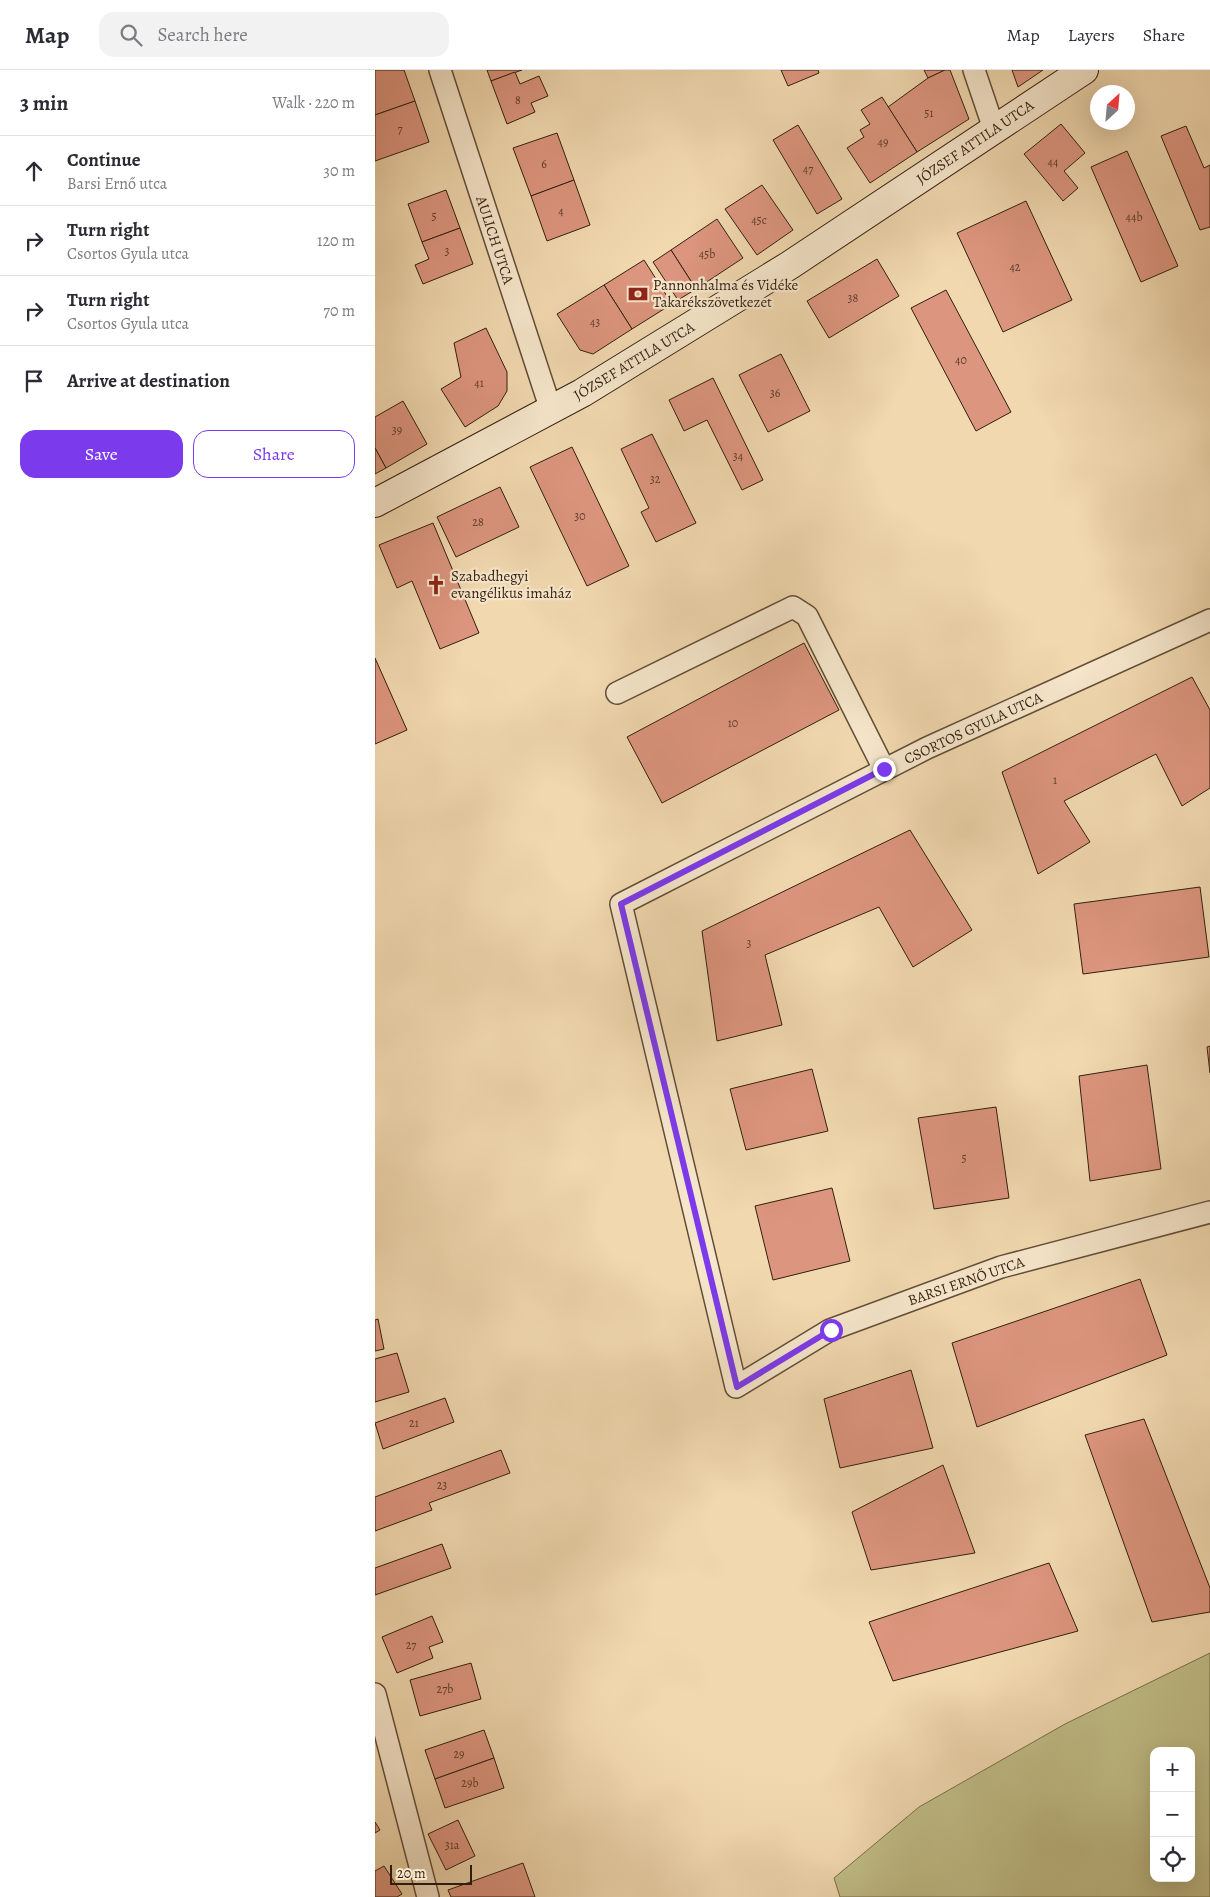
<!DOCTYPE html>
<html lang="en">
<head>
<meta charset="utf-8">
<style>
	:root { --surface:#fff; --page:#f2f2f3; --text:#2b2b33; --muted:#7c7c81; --line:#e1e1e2; --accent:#7c3aed }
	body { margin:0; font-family:Alegreya,serif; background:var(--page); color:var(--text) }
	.controls { position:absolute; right:15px; bottom:15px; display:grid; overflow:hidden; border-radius:10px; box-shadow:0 5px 20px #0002 }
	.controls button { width:45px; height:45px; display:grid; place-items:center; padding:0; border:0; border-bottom:1px solid var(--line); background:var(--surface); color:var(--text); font:25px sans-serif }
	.compass { position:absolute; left:715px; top:15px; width:45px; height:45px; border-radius:50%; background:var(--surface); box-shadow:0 5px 20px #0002; rotate:26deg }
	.scale { position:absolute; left:15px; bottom:12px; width:82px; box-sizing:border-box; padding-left:5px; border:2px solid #321f10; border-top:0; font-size:14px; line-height:18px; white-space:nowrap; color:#321f10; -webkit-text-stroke:4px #f6e6cb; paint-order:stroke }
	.stop { position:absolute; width:15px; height:15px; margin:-11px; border:4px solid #7c3aed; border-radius:50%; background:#fff }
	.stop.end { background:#7c3aed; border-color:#fff; box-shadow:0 1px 5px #0008 }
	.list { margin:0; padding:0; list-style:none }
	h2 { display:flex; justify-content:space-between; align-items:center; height:65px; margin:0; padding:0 20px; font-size:21px }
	h2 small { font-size:16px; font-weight:400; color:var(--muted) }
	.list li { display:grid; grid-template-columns:32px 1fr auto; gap:15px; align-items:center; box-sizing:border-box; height:70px; padding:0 20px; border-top:1px solid var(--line) }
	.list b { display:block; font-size:19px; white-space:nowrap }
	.list p { margin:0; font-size:16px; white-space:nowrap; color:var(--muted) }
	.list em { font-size:16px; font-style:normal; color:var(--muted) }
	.actions { display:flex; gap:10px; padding:15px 20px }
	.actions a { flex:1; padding:11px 0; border:1px solid var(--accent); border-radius:15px; text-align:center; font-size:18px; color:var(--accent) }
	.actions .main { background:var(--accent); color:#fff }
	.icon { flex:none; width:28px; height:28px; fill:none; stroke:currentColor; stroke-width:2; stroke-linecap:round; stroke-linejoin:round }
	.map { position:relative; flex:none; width:835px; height:1827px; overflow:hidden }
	header { display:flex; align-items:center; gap:30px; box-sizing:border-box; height:70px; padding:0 25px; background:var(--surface); border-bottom:1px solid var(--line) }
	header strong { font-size:24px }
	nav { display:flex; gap:28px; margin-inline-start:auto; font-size:18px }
	.search { width:350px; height:45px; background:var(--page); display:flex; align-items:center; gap:12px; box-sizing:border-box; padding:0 18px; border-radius:15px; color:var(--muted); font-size:19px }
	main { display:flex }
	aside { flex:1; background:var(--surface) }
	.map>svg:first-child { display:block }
	.green { fill:#c0bd86; stroke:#796e4b; fill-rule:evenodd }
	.building { fill:#dc957e; stroke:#321f10 }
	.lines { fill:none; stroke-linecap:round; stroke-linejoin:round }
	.street-casing { stroke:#624d38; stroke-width:24 }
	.secondary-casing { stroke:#321f10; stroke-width:30 }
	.street { stroke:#f6e6cb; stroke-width:21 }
	.secondary { stroke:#f6e6cb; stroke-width:28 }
	.route { stroke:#7c3aed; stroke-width:6 }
	.labels { text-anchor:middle; stroke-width:4.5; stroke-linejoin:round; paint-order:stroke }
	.number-label { font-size:12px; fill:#5c3c2c }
	.street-label { font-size:15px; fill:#321f10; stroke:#f6e6cb }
	.poi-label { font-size:15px; fill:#321f10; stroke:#f6e6cb; text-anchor:start }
</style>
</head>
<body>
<header>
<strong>Map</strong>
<div class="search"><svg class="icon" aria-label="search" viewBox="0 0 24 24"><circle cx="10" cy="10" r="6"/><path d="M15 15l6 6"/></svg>Search here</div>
<nav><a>Map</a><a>Layers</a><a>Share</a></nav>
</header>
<main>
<aside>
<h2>3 min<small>Walk · 220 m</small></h2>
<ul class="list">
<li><svg class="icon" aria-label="ahead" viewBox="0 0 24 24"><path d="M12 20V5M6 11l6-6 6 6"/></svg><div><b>Continue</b><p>Barsi Ernő utca</p></div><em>30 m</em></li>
<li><svg class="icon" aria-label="right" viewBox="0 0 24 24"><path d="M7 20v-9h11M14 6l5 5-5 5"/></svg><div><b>Turn right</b><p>Csortos Gyula utca</p></div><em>120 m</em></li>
<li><svg class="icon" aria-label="right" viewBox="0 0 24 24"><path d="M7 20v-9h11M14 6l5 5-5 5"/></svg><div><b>Turn right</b><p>Csortos Gyula utca</p></div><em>70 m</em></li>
<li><svg class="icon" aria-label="arrive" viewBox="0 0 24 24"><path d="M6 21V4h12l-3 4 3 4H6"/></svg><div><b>Arrive at destination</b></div></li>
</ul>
<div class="actions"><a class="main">Save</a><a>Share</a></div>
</aside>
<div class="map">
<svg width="835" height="1827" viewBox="0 0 835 1827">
	<rect width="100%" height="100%" fill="#f1d8af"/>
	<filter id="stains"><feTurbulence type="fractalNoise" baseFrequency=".004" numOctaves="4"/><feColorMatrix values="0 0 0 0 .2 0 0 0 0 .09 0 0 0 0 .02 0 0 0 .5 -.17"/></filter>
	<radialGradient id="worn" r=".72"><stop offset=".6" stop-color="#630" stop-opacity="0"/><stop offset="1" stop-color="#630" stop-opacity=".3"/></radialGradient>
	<path class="green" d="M835,1583v244h-370l-6,-19 85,-71 146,-83zM779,1681h37v127h-37z"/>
	<g class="building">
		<polygon points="0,0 29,0 40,31 0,45"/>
		<polygon points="112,0 147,0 116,11"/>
		<polygon points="406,0 443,0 444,3 413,16"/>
		<polygon points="549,0 570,0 553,8"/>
		<polygon points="570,0 575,0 594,49 542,82 513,37 553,8"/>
		<polygon points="637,0 668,0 643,17"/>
		<polygon points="140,2 145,14 164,6 173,26 156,33 160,42 132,54 116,11"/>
		<polygon points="507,27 542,82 495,113 472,78 489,67 485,60 495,54 486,40"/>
		<polygon points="40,31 54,72 0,91 0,45"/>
		<polygon points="686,54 710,83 689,101 703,118 688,131 649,84"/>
		<polygon points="423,55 467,129 442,144 398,70"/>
		<polygon points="811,56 829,98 835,95 835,157 825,160 786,66"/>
		<polygon points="182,63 199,110 156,126 138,78"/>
		<polygon points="752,81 803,196 766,212 716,97"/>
		<polygon points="199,110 215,155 172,171 156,126"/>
		<polygon points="387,115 418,160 382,185 350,139"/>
		<polygon points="71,120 85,158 47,172 33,134"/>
		<polygon points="651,131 697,230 628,262 582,163"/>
		<polygon points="342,149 368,188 321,219 296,180"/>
		<polygon points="85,158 98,194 48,214 40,195 54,189 47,172"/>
		<polygon points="296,180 321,219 303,230 278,192"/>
		<polygon points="502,189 524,226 454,268 432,231"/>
		<polygon points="269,190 297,234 257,259 229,215"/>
		<polygon points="229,215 257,259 218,284 205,280 182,244"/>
		<polygon points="571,220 636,342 601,361 536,238"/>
		<polygon points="111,258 132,302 132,321 123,336 90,357 66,319 86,307 79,273"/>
		<polygon points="406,284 435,341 393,362 364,305"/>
		<polygon points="338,308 388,410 367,420 332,350 309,361 294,330"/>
		<polygon points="28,331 52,374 11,398 0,378 0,347"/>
		<polygon points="277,364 321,453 281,472 266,442 274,438 246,379"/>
		<polygon points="197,377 254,496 212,516 155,397"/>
		<polygon points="0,378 11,398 0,404"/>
		<polygon points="125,417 144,457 81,487 62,447"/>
		<polygon points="58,453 104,563 65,579 37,511 22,518 4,475"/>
		<polygon points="429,573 464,640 287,733 252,667"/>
		<polygon points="0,588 32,660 0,674"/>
		<polygon points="817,607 835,640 835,718 807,736 781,684 689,731 715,772 663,804 627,702"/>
		<polygon points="535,760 597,860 538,897 504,837 390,885 407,955 342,971 327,861"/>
		<polygon points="825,817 834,887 708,904 699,834"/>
		<polygon points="835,976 835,1003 832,977"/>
		<polygon points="772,995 786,1099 715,1111 704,1006"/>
		<polygon points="437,999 453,1061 371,1080 355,1019"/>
		<polygon points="621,1037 634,1128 559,1139 543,1048"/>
		<polygon points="457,1118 475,1191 398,1210 380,1136"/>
		<polygon points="765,1209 792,1285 602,1357 577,1273"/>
		<polygon points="3,1249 9,1279 0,1281 0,1250"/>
		<polygon points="22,1283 34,1322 0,1332 0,1289"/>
		<polygon points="536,1300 558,1378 465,1398 449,1329"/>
		<polygon points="70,1328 79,1352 8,1379 0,1353"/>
		<polygon points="769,1349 835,1518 835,1542 777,1552 710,1365"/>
		<polygon points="126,1380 135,1403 54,1433 57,1440 0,1461 0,1427"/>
		<polygon points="568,1395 600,1483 496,1500 477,1442"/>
		<polygon points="67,1474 76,1498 0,1525 0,1498"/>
		<polygon points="674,1493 703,1561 518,1611 494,1552"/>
		<polygon points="57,1546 68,1572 54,1577 58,1588 22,1603 7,1567"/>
		<polygon points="96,1593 106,1629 45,1646 35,1610"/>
		<polygon points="109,1660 119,1688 60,1709 50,1680"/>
		<polygon points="119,1688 129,1718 70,1738 60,1709"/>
		<polygon points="83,1750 100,1786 71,1800 53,1764"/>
		<polygon points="0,1752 5,1760 0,1763"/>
		<polygon points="148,1793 160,1827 76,1827 73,1820"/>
		<polygon points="9,1796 27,1824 22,1827 0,1827 0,1801"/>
	</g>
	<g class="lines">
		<defs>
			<g id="street">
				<polyline points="65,0 176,340"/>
				<polyline points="599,0 619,59"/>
				<polyline points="835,550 552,678 246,834 361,1317 455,1260 626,1197 835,1142"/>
				<polyline points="242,623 418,537 432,546 509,699"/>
				<polyline points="0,1624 53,1827"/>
			</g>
			<polyline id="secondary" points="0,433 207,323 415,195 709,0"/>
		</defs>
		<use href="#street" class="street-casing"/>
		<use href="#secondary" class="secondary-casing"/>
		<use href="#street" class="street"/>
		<use href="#secondary" class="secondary"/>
	</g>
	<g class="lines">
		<polyline class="route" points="456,1260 362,1317 246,834 509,699"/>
	</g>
	<defs>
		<symbol id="bank-bare" viewBox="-9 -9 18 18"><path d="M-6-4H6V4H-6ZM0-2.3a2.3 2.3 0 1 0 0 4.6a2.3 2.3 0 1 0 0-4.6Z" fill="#8f2418" stroke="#f6e6cb" stroke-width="2.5" paint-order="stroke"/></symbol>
		<symbol id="church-bare" viewBox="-9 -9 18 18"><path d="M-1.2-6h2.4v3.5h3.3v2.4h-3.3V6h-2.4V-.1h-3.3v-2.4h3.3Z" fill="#8f2418" stroke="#f6e6cb" stroke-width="2.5" paint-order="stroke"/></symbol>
	</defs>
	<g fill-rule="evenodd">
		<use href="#bank-bare" x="249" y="210" width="28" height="28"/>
		<use href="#church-bare" x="47" y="501" width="28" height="28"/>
	</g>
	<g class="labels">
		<g class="number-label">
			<text x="143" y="34">8</text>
			<text x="554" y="47">51</text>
			<text x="25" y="63">7</text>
			<text x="508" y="76">49</text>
			<text x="678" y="96">44</text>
			<text x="169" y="98">6</text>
			<text x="433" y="103">47</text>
			<text x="186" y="145">4</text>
			<text x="59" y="150">5</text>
			<text x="759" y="151">44b</text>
			<text x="384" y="154">45c</text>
			<text x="72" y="185">3</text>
			<text x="332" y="188">45b</text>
			<text x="640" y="201">42</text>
			<text x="478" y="232">38</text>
			<text x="220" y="256">43</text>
			<text x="586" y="294">40</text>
			<text x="104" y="317">41</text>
			<text x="400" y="327">36</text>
			<text x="22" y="364">39</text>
			<text x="363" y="390">34</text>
			<text x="280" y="413">32</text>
			<text x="205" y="450">30</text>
			<text x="103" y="456">28</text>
			<text x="358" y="657">10</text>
			<text x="680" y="714">1</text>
			<text x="374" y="877">3</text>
			<text x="589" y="1092">5</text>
			<text x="39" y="1357">21</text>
			<text x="67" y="1419">23</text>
			<text x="36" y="1579">27</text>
			<text x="70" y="1623">27b</text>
			<text x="84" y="1688">29</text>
			<text x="95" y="1717">29b</text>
			<text x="77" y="1779">31a</text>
		</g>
		<g class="street-label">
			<text transform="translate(600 72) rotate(-34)" y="5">JÓZSEF ATTILA UTCA</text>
			<text transform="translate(120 170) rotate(72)" y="5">AULICH UTCA</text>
			<text transform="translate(259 291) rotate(-31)" y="5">JÓZSEF ATTILA UTCA</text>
			<text transform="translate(598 658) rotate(-25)" y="5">CSORTOS GYULA UTCA</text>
			<text transform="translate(591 1211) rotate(-19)" y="5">BARSI ERNŐ UTCA</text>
		</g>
		<g class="poi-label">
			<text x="278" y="220">Pannonhalma és Vidéke<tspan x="278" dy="17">Takarékszövetkezet</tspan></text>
			<text x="76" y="511">Szabadhegyi<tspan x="76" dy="17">evangélikus imaház</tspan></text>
		</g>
	</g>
	<rect width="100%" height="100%" filter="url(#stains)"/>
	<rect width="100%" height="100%" fill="url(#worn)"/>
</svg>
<div class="controls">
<button>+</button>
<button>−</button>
<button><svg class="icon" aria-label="locate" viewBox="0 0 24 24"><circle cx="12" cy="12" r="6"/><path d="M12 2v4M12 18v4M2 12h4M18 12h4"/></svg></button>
</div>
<svg class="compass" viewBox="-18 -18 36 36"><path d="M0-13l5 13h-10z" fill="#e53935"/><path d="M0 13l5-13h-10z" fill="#7c7c81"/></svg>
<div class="scale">20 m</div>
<div class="stop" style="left:456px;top:1260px"></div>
<div class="stop end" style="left:509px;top:699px"></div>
</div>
</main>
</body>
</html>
